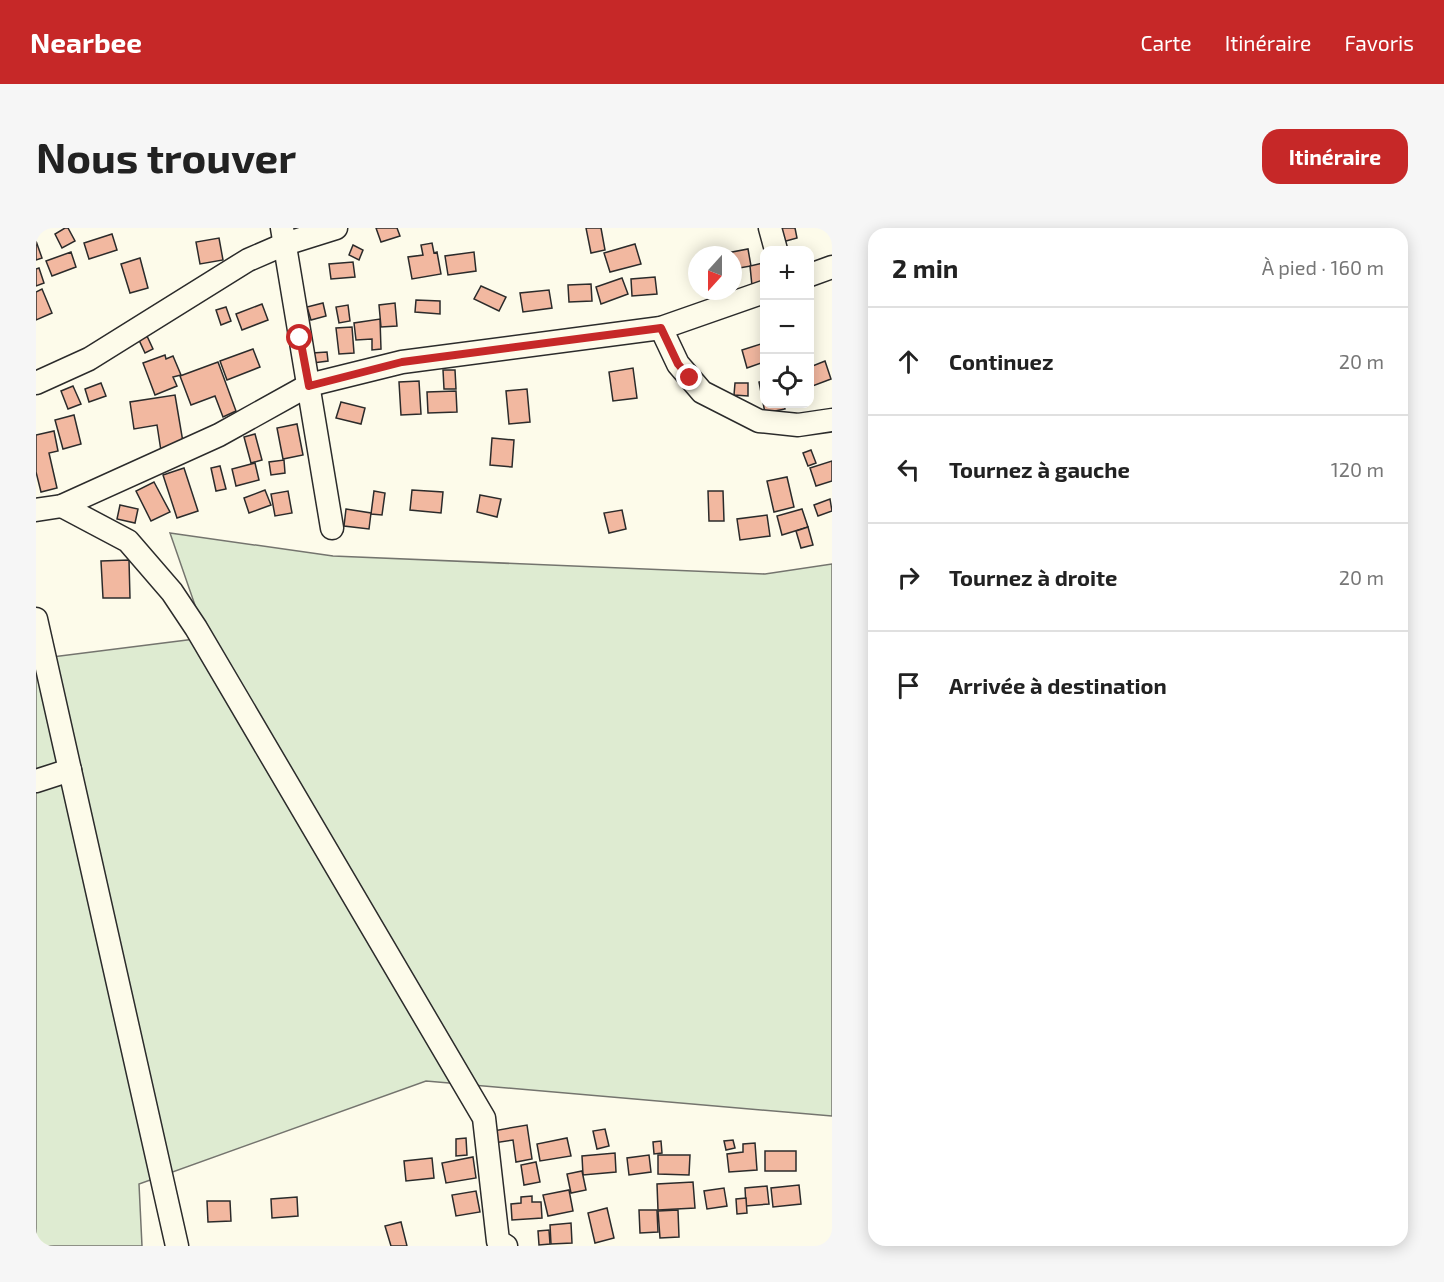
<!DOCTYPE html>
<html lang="fr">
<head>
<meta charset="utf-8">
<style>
	:root { --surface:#fff; --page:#f6f6f6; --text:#222; --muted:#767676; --line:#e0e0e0; --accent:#c62828 }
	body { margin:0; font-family:"Exo 2",sans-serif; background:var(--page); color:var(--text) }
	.controls { position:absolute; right:18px; top:18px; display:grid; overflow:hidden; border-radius:12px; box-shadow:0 3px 15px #0003 }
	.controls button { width:54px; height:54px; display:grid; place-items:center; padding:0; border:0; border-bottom:2px solid var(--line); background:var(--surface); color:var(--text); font:30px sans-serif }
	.compass { position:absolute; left:652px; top:18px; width:54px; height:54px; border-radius:50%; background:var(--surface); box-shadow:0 3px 15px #0003; rotate:201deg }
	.stop { position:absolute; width:18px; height:18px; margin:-14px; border:4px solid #c62828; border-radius:50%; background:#fff }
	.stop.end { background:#c62828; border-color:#fff; box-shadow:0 2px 6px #0008 }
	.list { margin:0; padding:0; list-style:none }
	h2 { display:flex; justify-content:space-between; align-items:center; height:78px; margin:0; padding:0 24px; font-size:26px }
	h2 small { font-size:20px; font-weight:400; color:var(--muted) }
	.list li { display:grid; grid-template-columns:39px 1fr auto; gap:18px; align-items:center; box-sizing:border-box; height:108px; padding:0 24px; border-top:2px solid var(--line) }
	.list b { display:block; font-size:22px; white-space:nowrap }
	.list em { font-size:20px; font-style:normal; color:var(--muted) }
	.icon { flex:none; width:33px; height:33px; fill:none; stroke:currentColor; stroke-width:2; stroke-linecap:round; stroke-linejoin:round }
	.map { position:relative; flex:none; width:796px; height:1018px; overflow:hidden; border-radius:18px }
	header { display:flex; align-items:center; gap:36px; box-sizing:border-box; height:84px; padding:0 30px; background:var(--accent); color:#fff }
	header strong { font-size:28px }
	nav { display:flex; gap:33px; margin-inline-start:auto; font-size:21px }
	.intro { display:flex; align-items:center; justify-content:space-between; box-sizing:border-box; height:144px; padding:0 36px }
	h1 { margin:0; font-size:42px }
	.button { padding:15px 27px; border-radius:18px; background:var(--accent); color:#fff; font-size:21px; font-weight:700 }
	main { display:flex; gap:36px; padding:0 36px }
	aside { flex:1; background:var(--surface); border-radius:18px; box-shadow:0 3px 15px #0003 }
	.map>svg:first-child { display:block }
	.green { fill:#deebd1; stroke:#74746e; stroke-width:1.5 }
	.building { fill:#f2b8a0; stroke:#2b2b2b; stroke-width:1.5 }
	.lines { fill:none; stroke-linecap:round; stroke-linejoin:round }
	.minor-casing { stroke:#2b2b2b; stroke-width:25 }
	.minor { stroke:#fdfbea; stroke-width:22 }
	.route { stroke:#c62828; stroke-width:8 }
</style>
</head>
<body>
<header>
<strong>Nearbee</strong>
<nav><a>Carte</a><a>Itinéraire</a><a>Favoris</a></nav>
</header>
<div class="intro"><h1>Nous trouver</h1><a class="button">Itinéraire</a></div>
<main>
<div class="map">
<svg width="796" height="1018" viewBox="0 0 796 1018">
	<rect width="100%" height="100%" fill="#fdfbea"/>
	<polygon class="green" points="134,305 297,328 729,346 796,336 796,888 390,853 103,956 106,1018 0,1018 0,431 159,411 169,406"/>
	<g class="building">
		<polygon points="29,0 32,0 39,13 26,20 19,6"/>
		<polygon points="340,0 361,0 364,8 345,14"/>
		<polygon points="550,0 565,0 569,22 555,25"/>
		<polygon points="734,0 759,0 761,10 739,16"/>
		<polygon points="76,6 81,22 53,31 48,15"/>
		<polygon points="183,10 187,32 164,36 160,14"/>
		<polygon points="0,13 6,30 0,32"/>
		<polygon points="396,15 398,25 401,24 405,46 376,51 372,29 387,27 385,17"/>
		<polygon points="599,16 605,36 574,44 568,25"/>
		<polygon points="317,17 327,22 323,32 313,27"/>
		<polygon points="712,21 715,38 697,41 697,27 691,25"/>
		<polygon points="35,24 40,39 16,48 10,33"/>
		<polygon points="438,24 440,43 412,47 409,28"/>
		<polygon points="104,30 112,60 94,65 85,36"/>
		<polygon points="317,34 319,49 295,51 293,36"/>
		<polygon points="727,35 728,56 716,58 714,38"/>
		<polygon points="3,40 8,55 0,58 0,41"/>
		<polygon points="619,49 621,66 596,68 595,51"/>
		<polygon points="586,50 592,66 565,76 560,59"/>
		<polygon points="555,56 556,73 533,74 532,57"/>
		<polygon points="445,58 470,69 463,83 438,71"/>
		<polygon points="6,61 16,85 0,92 0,64"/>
		<polygon points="513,62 516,80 487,84 484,65"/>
		<polygon points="380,72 404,73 404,86 379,84"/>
		<polygon points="287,75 290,88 275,92 271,79"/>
		<polygon points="359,75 361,98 345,99 343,77"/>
		<polygon points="226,76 232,92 206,102 200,86"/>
		<polygon points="312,77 314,93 303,95 300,79"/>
		<polygon points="190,79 195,93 185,97 180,82"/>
		<polygon points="344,91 345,121 336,122 336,111 320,112 318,95"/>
		<polygon points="316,99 318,125 303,126 300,100"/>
		<polygon points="111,108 117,121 109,125 103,112"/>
		<polygon points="728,115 728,134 711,140 706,122"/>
		<polygon points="217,121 224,139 191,152 184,133"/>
		<polygon points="291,124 292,133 277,135 276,125"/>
		<polygon points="129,127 130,131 137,128 145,147 137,149 141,158 119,167 107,135"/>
		<polygon points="789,133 795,151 774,159 774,139"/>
		<polygon points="182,134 200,183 187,189 179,168 155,177 144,148"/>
		<polygon points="597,140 601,170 577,173 573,144"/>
		<polygon points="407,142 419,142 420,161 408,161"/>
		<polygon points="383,153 385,186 365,187 363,154"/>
		<polygon points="728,153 728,176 748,176 749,181 729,185 723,154"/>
		<polygon points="65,155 70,168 53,174 49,161"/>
		<polygon points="699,155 712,155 712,168 698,167"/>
		<polygon points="37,158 45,176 32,181 25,163"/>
		<polygon points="491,161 494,194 473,196 470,163"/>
		<polygon points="420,163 421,184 392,185 391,164"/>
		<polygon points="139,167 148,220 125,223 121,197 98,201 94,174"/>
		<polygon points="305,174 329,180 325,196 300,190"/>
		<polygon points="38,187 45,216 27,221 19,192"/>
		<polygon points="261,196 267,227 247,231 241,200"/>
		<polygon points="18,203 22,223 13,225 21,260 5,264 0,244 0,207"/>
		<polygon points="219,206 226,232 215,235 208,209"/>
		<polygon points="456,210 478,212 476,239 454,237"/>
		<polygon points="775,222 780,235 772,238 767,225"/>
		<polygon points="248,232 249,245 235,247 233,234"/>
		<polygon points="796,233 796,253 780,258 774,240"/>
		<polygon points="219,235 223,252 200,258 196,241"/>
		<polygon points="184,238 190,261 180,263 175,240"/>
		<polygon points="148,240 162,283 141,290 127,247"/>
		<polygon points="751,249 758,279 738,284 731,253"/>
		<polygon points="118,254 134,284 115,293 100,263"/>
		<polygon points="229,262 235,277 213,285 208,270"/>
		<polygon points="376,262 407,264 405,285 374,282"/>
		<polygon points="252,263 256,285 239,288 235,266"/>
		<polygon points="338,263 349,265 346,287 335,286"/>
		<polygon points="672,263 687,263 688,293 673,293"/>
		<polygon points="444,267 465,271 461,289 441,284"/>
		<polygon points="794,271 796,283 782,288 778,277"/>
		<polygon points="84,277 102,281 99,295 81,291"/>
		<polygon points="310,281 335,285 333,301 308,298"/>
		<polygon points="766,281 772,299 746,307 741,288"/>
		<polygon points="586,282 590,301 573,305 568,285"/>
		<polygon points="731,287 734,308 704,312 701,291"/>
		<polygon points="772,299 777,317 765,320 760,303"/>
		<polygon points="93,332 94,370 67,370 65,333"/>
		<polygon points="491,897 496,931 480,934 477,912 458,915 457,903"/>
		<polygon points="569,901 573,918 561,921 557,903"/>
		<polygon points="430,910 431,927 420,928 420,911"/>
		<polygon points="531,910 535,928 504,933 501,916"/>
		<polygon points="697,912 699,920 690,922 688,913"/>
		<polygon points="625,913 626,925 618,926 617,914"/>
		<polygon points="719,915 721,942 693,944 691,926 707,924 707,916"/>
		<rect x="729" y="923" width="31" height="20"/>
		<polygon points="579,925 580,944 547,947 546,928"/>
		<polygon points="613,927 615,944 593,947 591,930"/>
		<polygon points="622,927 654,927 653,947 622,946"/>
		<polygon points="437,929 440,950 410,955 406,935"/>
		<polygon points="396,930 398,950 370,953 368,933"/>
		<polygon points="500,934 504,954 488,957 485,937"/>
		<polygon points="546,943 550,962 535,965 531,946"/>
		<polygon points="657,954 659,980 622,982 621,956"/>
		<polygon points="763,957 765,976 737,979 735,960"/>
		<polygon points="731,958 733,976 710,978 709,960"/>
		<polygon points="688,960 691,978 671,981 668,963"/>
		<polygon points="533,962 537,983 512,988 507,967"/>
		<polygon points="440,963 444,984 420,988 416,967"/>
		<polygon points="496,968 496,974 505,974 506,990 476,992 475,976 485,975 485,969"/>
		<polygon points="261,969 262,988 236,990 235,971"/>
		<polygon points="710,970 711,985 701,986 700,971"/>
		<polygon points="171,973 194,973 195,993 172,994"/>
		<polygon points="571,980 578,1010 559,1015 552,985"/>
		<polygon points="603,982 621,982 622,1004 604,1005"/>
		<polygon points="642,982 643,1009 624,1010 622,983"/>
		<polygon points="365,994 371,1018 355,1018 349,998"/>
		<polygon points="535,995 536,1015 515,1016 514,997"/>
		<polygon points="513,1002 514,1016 503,1017 502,1003"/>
	</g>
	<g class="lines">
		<defs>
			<g id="minor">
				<polyline points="246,0 296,300"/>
				<polyline points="734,0 740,22"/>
				<polyline points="774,47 796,39"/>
				<polyline points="625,100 642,136 666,164 723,193 762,197 796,192"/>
				<polyline points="0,155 53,131 212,32 249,16 300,0"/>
				<polyline points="26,278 92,313 136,364 160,400 448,890 462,1013 470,1018"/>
				<polyline points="0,282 26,278 183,207 273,157 366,134 625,100 728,64"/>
				<polyline points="0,391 141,1018"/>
				<polyline points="0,553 34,542"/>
			</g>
		</defs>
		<use href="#minor" class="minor-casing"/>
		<use href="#minor" class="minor"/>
	</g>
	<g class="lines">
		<polyline class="route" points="264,110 273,158 366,134 625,100 642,136 654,150"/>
	</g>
</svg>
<div class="controls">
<button>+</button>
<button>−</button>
<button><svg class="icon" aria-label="locate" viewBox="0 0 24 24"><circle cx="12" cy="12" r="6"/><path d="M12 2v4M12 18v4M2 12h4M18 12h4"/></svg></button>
</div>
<svg class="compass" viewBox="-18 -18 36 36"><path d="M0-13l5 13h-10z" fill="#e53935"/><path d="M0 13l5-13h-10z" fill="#767676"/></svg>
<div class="stop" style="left:264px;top:110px"></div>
<div class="stop end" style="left:654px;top:150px"></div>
</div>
<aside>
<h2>2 min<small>À pied · 160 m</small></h2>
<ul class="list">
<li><svg class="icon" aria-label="ahead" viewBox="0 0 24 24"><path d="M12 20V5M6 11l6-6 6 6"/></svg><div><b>Continuez</b></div><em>20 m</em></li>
<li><svg class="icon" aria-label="left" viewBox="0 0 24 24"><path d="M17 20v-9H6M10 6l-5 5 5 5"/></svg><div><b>Tournez à gauche</b></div><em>120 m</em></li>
<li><svg class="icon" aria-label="right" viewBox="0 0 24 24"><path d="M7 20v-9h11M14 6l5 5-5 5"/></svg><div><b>Tournez à droite</b></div><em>20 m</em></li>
<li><svg class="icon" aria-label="arrive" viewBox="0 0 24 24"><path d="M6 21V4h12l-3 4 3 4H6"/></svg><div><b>Arrivée à destination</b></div></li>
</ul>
</aside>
</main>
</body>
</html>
